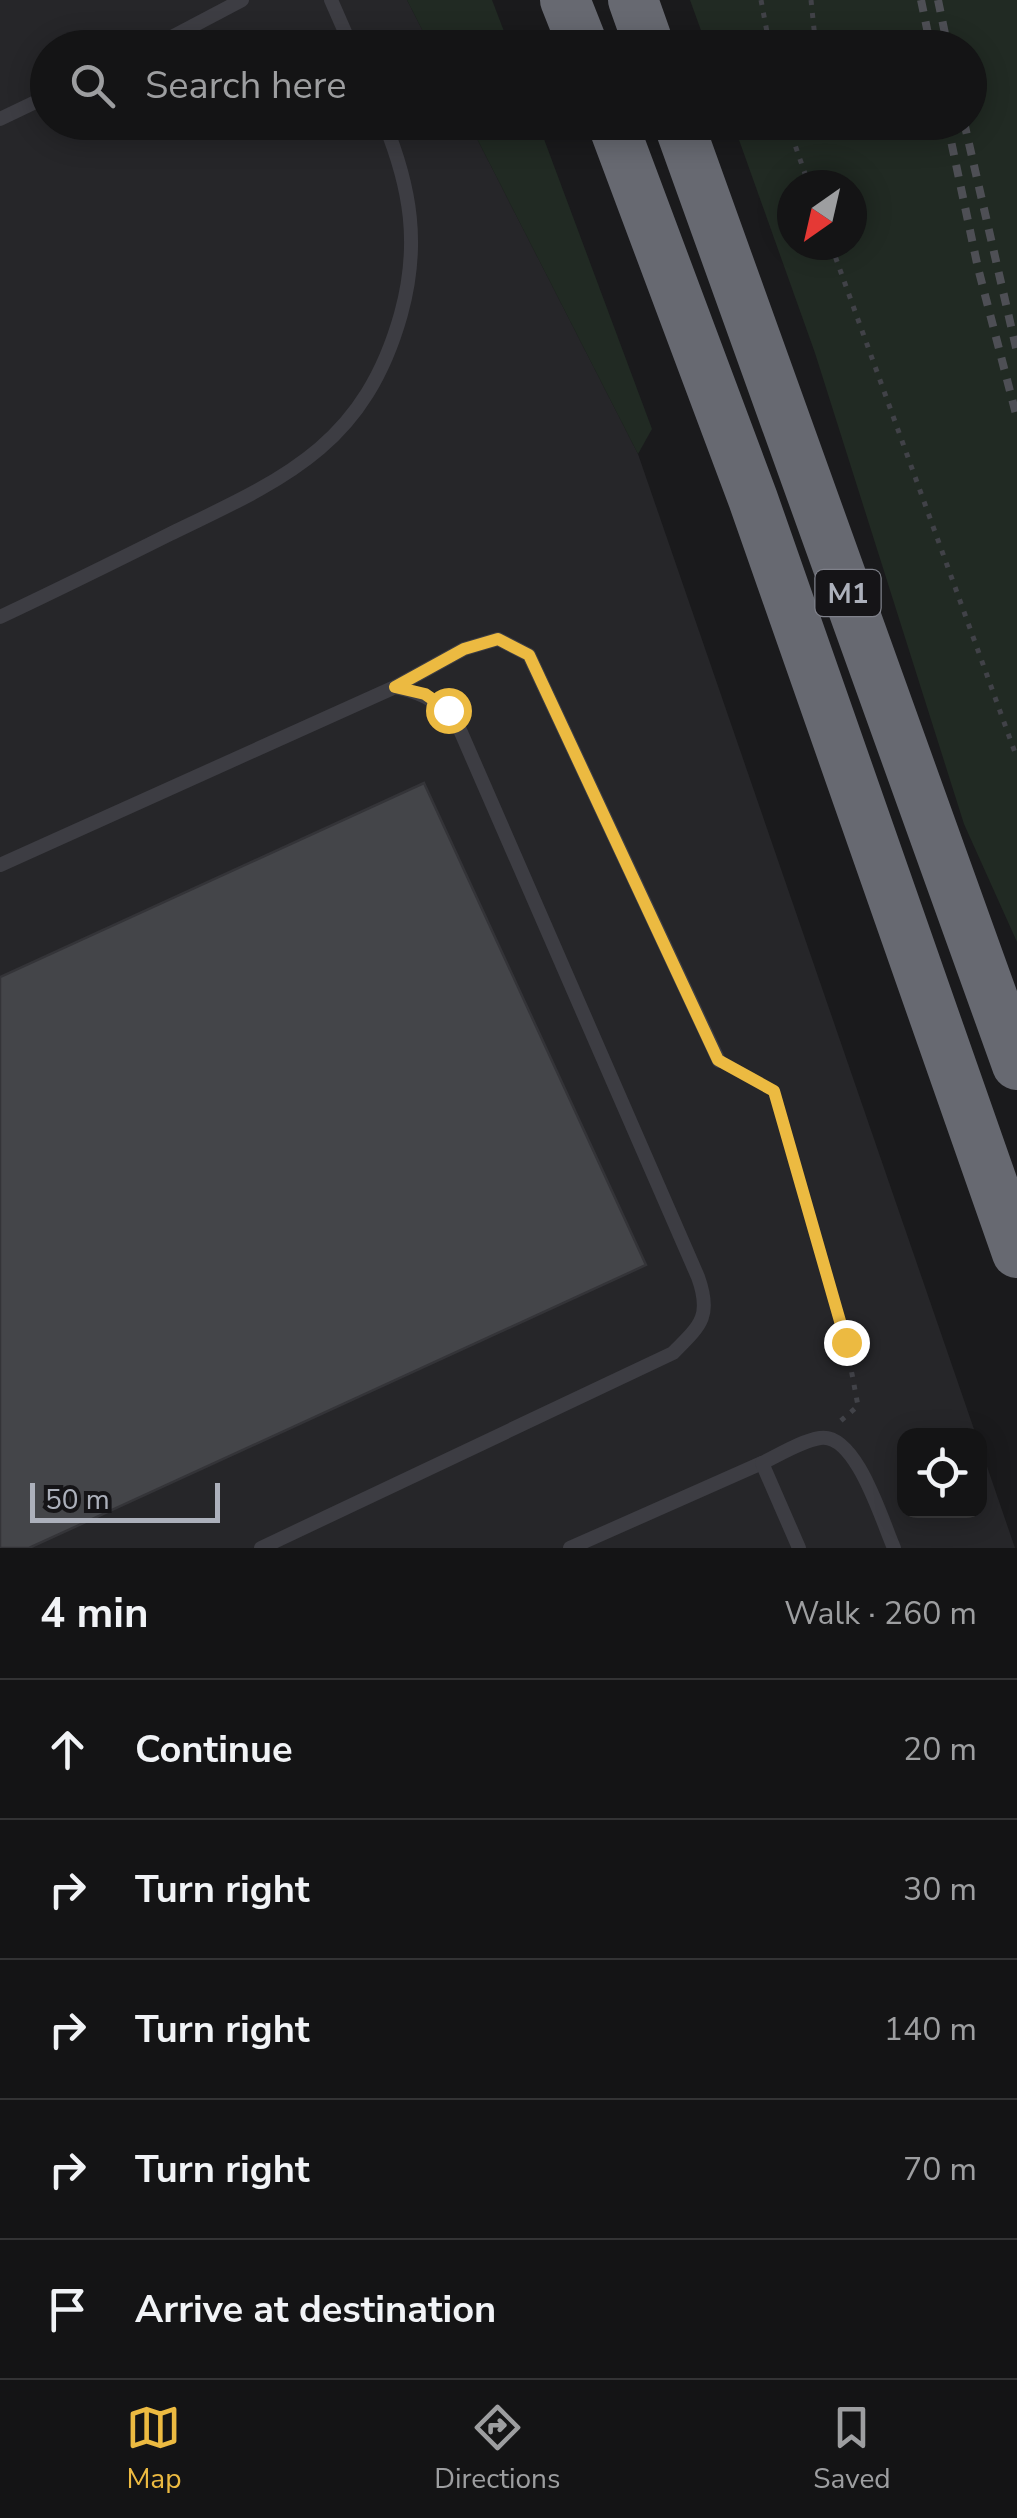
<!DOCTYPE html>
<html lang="en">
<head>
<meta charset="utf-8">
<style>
	:root { --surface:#141415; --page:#212122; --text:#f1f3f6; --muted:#9d9ea0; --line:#333334; --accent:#ecba41 }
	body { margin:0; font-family:"Nunito Sans",sans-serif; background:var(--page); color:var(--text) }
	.controls { position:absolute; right:30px; bottom:30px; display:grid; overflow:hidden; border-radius:20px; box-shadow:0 5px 25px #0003 }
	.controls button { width:90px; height:90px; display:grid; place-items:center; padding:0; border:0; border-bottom:2px solid var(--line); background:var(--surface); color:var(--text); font:50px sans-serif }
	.compass { position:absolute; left:777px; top:170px; width:90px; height:90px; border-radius:50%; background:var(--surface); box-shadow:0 5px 25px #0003; rotate:214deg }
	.scale { position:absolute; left:30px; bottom:25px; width:190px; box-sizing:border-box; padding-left:10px; border:5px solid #acb0bb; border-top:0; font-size:28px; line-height:35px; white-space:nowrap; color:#acb0bb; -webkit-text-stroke:8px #151417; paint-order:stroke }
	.stop { position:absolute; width:30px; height:30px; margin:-22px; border:8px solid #ecba41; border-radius:50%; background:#fff }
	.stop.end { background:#ecba41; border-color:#fff; box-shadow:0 2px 10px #0008 }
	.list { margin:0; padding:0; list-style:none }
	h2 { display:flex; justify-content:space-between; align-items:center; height:130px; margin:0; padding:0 40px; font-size:42px }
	h2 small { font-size:32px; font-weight:400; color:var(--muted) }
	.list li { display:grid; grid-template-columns:65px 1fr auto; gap:30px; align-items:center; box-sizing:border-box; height:140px; padding:0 40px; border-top:2px solid var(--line) }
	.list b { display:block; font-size:38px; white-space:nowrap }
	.list em { font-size:32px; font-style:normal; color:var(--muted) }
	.icon { flex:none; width:55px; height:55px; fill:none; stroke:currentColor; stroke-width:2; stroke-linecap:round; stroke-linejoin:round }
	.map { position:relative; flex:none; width:1017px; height:1548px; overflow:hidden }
	.search { position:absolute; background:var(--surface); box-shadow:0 5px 25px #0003; left:30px; right:30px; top:30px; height:110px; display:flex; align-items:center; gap:25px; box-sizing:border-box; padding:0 35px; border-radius:55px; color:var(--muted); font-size:38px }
	.sheet { height:830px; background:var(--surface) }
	nav { display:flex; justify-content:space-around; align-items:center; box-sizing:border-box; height:140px; border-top:2px solid var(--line); background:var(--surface); font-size:28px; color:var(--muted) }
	nav a { display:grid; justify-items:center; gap:5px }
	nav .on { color:var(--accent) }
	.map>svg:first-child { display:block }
	.built { fill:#262629 }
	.green { fill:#212a23; fill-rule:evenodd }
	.building { fill:#444549; stroke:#343438; stroke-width:2.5 }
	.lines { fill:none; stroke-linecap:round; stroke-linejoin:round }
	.path { stroke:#414248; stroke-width:5; stroke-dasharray:5 8; stroke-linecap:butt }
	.lane { stroke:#3d3d43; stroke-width:14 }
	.highway { stroke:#676971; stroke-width:50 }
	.rail { stroke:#4e4f55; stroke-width:8; stroke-dasharray:12 10; stroke-linecap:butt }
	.route { stroke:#ecba41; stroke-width:12 }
	.labels { text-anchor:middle; stroke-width:9; stroke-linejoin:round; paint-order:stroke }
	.shield { fill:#151417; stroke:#7f818a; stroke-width:2.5 }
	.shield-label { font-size:28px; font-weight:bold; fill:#acb0bb }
</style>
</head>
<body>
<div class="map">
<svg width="1017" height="1548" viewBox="0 0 1017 1548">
	<rect width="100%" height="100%" fill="#1a1a1c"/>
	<polygon class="built" points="0,0 407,0 431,47 48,48 48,122 469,123 638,454 976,1435 904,1436 904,1510 980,1510 980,1446 1015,1548 0,1548"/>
	<g class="green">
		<polygon points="407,0 492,0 510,47 431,47"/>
		<path d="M690,0h327v942l-53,-118 -149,-471 -82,-230 237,-1v-74l-263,-1zM792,185h60v60h-60z"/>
		<polygon points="469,123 538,123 652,429 638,454"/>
	</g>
	<polygon class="building" points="424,783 646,1265 29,1548 0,1548 0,977"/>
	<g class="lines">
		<g class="path">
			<polyline points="761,0 770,48"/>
			<polyline points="811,0 816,48"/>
			<polyline points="787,122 809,185"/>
			<polyline points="831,245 1017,758"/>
			<polyline points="734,1069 775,1091 846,1342 858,1406 837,1424"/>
		</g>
		<g class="lane">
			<polyline points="331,0 352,48"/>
			<polyline points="151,48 242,0"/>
			<polyline points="0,119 48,96"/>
			<path d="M0,617c57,-27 114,-55 170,-83 114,-55 194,-88 231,-220 19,-69 10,-126 -17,-192"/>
			<polyline points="395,687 464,649 498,639 529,655 719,1061"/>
			<path d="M0,865l395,-178c31,7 48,16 65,43l238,547c14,39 3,48 -25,76l-412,195"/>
			<polyline points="570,1548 762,1463"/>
			<path d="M799,1548l-37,-85c17,-8 39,-22 58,-25 36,-6 62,83 74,110"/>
		</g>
		<g class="highway">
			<polyline points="565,0 584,48"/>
			<polyline points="633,0 650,48"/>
			<polyline points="612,122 753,499 1017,1253"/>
			<polyline points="678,122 1017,1065"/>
		</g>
		<g class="rail">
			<polyline points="921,0 931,48"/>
			<polyline points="938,0 948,48"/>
			<polyline points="947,122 978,268 1017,418"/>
			<polyline points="964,122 1017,352"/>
		</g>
	</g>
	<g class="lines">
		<polyline class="route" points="448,710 425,694 395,687 464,649 498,639 529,655 718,1060 774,1091 846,1342"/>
	</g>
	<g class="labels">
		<rect class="shield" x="815.5" y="570" width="65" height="46" rx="8"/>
		<g class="shield-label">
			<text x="848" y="603">M1</text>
		</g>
	</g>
</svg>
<div class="controls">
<button><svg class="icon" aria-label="locate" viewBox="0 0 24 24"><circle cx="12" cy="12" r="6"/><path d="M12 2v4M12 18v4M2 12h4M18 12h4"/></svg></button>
</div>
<svg class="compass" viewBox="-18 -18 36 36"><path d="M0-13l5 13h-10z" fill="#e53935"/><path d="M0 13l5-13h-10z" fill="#9d9ea0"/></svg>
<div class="scale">50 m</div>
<div class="stop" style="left:448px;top:710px"></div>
<div class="stop end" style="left:846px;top:1342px"></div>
<div class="search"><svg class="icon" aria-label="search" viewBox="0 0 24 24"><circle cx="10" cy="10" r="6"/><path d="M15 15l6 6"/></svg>Search here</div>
</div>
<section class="sheet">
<h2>4 min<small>Walk · 260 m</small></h2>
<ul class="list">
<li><svg class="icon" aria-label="ahead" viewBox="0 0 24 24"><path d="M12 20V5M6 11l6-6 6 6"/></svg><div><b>Continue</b></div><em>20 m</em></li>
<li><svg class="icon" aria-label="right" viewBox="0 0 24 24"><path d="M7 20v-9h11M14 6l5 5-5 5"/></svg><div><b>Turn right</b></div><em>30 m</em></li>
<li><svg class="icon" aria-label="right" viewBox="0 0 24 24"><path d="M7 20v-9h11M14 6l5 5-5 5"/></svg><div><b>Turn right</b></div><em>140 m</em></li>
<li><svg class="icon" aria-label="right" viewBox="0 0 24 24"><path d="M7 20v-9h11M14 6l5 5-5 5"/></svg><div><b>Turn right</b></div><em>70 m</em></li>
<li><svg class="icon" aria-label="arrive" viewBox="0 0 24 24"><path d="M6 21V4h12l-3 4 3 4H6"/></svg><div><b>Arrive at destination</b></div></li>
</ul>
</section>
<nav>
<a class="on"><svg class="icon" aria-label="map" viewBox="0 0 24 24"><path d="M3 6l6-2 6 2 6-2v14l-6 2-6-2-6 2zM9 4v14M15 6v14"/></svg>Map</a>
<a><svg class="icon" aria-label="directions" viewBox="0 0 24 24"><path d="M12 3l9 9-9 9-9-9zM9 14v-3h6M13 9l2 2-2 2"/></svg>Directions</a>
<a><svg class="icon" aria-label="saved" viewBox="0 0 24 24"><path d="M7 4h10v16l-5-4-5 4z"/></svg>Saved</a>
</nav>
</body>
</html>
